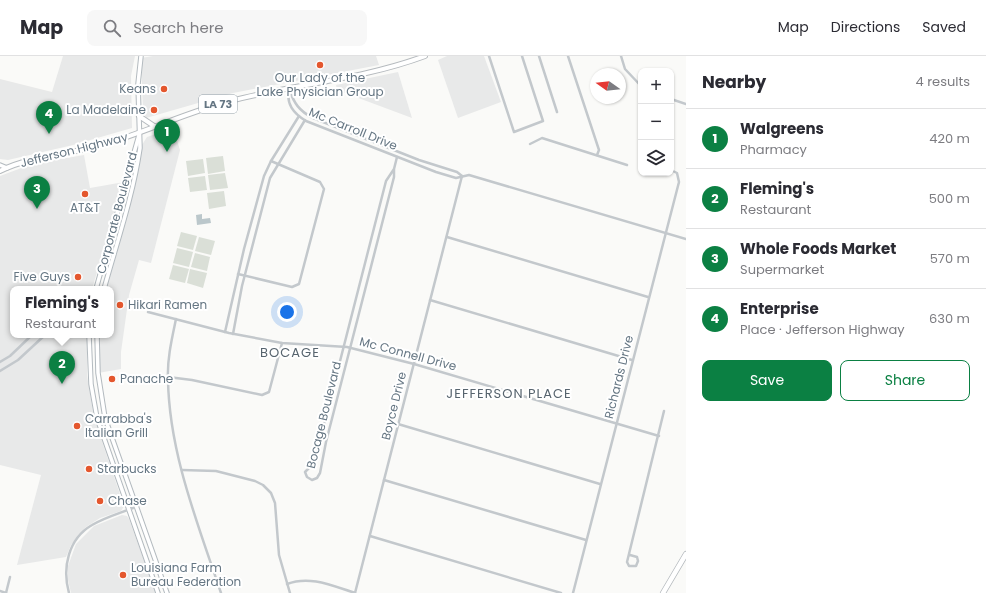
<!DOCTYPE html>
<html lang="en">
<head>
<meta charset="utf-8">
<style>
	:root { --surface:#fff; --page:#f7f7f7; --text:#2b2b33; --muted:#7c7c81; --line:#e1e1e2; --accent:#0b8043 }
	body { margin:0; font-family:Poppins,sans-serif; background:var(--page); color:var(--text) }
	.controls { position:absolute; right:12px; top:12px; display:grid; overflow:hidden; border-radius:8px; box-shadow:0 1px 3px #0004 }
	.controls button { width:36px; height:36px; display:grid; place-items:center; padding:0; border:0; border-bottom:1px solid var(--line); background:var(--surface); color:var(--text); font:20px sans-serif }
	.compass { position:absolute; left:590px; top:12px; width:36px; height:36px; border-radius:50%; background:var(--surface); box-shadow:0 1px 3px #0004; rotate:285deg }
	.you { position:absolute; left:287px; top:256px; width:14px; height:14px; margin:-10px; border:3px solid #fff; border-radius:50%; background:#1a73e8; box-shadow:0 0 0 6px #1a73e833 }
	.badge { display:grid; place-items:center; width:26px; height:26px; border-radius:50%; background:var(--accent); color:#fff; font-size:13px; font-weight:700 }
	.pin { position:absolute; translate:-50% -33px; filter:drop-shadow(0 1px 2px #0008) }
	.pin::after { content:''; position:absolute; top:21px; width:14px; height:12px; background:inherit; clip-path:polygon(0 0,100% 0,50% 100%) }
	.popup { position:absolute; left:10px; top:230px; width:104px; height:52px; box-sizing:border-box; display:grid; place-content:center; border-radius:8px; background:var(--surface); filter:drop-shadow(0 1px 3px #0005); font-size:13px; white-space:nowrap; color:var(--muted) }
	.popup b { font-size:15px; color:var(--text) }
	.popup::after { content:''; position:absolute; left:50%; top:100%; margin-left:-8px; border:8px solid transparent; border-top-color:var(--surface) }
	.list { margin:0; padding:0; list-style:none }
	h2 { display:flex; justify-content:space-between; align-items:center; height:52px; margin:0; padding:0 16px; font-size:17px }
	h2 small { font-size:13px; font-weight:400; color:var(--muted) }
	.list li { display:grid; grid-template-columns:26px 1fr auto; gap:12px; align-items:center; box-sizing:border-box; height:60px; padding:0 16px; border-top:1px solid var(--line) }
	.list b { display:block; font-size:15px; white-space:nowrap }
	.list p { margin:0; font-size:13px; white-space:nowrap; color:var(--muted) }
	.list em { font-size:13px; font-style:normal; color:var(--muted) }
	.actions { display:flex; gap:8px; padding:12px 16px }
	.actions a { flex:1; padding:9px 0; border:1px solid var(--accent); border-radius:8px; text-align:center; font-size:14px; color:var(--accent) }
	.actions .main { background:var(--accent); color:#fff }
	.icon { flex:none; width:22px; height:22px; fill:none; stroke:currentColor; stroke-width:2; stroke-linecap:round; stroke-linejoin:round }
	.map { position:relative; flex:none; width:686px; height:537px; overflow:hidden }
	header { display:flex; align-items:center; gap:24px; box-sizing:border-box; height:56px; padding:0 20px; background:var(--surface); border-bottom:1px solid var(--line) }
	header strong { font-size:19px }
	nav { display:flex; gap:22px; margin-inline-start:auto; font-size:14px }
	.search { width:280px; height:36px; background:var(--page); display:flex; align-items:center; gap:10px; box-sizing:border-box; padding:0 14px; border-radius:8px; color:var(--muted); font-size:15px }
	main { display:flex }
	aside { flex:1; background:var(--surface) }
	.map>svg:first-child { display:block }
	.built { fill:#e8e9e9 }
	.green { fill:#dadfd7 }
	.water { fill:#bbc7cb }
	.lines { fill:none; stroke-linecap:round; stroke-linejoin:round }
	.secondary-casing { stroke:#b3babf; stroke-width:5.5 }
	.primary-casing { stroke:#b5babe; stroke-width:6 }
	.highway-casing { stroke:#b4b9bd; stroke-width:6 }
	.street { stroke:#c3c8cc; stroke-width:2.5 }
	.secondary { stroke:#fff; stroke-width:3.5 }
	.primary { stroke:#fff; stroke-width:4 }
	.highway { stroke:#fff; stroke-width:4.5 }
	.poi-dot { fill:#e4572e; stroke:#fff; stroke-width:1.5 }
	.labels { text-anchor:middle; stroke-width:4; stroke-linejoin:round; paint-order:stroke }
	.shield { fill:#fff; stroke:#939fa8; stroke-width:1 }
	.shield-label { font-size:11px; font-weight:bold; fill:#657683 }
	.poi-label { font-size:12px; fill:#657683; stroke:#fff; text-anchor:start }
	.street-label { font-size:12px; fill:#657683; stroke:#fff }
	.neighbourhood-label { font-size:13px; letter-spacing:1px; fill:#57646e; stroke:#fff }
</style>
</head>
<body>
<header>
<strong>Map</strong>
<div class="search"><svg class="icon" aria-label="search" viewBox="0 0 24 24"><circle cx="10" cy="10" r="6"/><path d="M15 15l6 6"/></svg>Search here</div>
<nav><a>Map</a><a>Directions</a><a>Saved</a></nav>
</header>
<main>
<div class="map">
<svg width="686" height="537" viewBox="0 0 686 537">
	<rect width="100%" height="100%" fill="#fafaf8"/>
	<g class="built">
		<polygon points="63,0 135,0 131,20 132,72 73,89 8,104 0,103 0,23 52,36"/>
		<polygon points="153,0 376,0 379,9 233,37 146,62 143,54 141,2"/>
		<polygon points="447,0 484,0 501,46 458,62 438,4"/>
		<polygon points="398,16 412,62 337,34 336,29"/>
		<polygon points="173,72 180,94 151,207 139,204 129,239 121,296 121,313 98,317 99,279 111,279 111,233 104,233 122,172 140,92 147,81"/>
		<polygon points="84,99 90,132 124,126 92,233 13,233 13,279 87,279 87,319 94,362 124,450 121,455 100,462 86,471 71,489 66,501 17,509 41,419 0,409 0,120 32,108"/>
		<polygon points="122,459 127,460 129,463 156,537 71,537 68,524 68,510 76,488 94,470"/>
	</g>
	<g class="green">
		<polygon points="223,100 225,115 208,118 206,102"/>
		<polygon points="203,103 205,117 188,120 186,105"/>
		<polygon points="225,117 228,132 210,134 208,119"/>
		<polygon points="205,120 207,134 190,136 188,122"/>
		<polygon points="224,135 226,150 209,153 207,137"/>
		<polygon points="181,176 197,180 193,194 177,190"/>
		<polygon points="199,181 215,185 211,199 195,195"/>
		<polygon points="177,192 193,196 189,211 173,207"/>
		<polygon points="195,197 210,201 207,215 191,211"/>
		<polygon points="173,209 189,213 185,227 169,223"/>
		<polygon points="190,213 207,217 203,232 187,227"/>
	</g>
	<polygon class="water" points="202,158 202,163 210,162 211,167 197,169 196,159"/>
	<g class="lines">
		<defs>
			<g id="secondary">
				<polyline points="0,109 7,112"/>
				<polyline points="96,233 139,79"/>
				<path d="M104,233c13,-47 29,-93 36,-141l-2,-64 3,-28"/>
				<polyline points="89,279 91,328 97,362 158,537"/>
				<polyline points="97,279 98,317 105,362 167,537"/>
			</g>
			<g id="primary">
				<polyline points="139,60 154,70"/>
				<path d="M0,115c32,-16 68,-16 102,-26 45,-13 87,-34 132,-45 64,-16 129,-21 191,-44"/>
				<polyline points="101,379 109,377"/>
			</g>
			<polyline id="highway" points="663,537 686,498"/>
		</defs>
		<use href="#secondary" class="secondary-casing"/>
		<use href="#primary" class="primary-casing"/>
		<use href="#highway" class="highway-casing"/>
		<g class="street">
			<polyline points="489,0 514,76 543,65 522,0"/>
			<polyline points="539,0 557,56"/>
			<polyline points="568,0 599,94 597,99"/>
			<polyline points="621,0 625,13 641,30"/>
			<path d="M289,33c-3,15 4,24 17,32l130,51 20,6 13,-3 217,64"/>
			<path d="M289,33c5,14 10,22 24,29l106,42 38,12 5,4"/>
			<polyline points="671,43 686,48"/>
			<polyline points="530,88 542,82 627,109"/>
			<polyline points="394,113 386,125 314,407 305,416 307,421 312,424 317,422 320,417 326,386 394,121 394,113 397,101"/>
			<polyline points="447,181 648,241"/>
			<polyline points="238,218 292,231 299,228 324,133 320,126 271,105"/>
			<polyline points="430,244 632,304"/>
			<polyline points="148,256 229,277 282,287 347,291 414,308 659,380"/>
			<path d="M176,263c-4,19 -9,40 -8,60 1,74 30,145 53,214"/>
			<polyline points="225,276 244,193 264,120 271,105 299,60"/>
			<polyline points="233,278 242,230 270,122 305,64"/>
			<polyline points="0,306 10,300 32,279"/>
			<polyline points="0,315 18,304 45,279"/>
			<polyline points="168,321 192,324 262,339 269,336 282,287"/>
			<polyline points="398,368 600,428"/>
			<polyline points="182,414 216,415 255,425 263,429 271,437 275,447 279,499 290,537"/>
			<polyline points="384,424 586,484"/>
			<polyline points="370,480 561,537"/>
			<polyline points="630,499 637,501 638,505 636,510 629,510 627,506 664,355"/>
			<path d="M287,528c23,-9 46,2 68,9"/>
			<polyline points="0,535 6,537"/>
			<polyline points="6,537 10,521"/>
			<path d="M69,537c-7,-25 -1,-54 23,-68 13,-8 29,-12 43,-18"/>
			<polyline points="355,537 462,120"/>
			<polyline points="573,537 679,126 677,117 671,114"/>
		</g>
		<use href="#secondary" class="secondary"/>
		<use href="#primary" class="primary"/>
		<use href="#highway" class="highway"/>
	</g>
	<g class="poi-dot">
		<circle cx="320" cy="9" r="4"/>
		<circle cx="164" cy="33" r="4"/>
		<circle cx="154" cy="54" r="4"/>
		<circle cx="85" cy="138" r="4"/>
		<circle cx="78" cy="221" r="4"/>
		<circle cx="120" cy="249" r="4"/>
		<circle cx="112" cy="323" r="4"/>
		<circle cx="77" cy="370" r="4"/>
		<circle cx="89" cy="413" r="4"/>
		<circle cx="100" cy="445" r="4"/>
		<circle cx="123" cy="519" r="4"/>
	</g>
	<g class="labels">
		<rect class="shield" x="199" y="39" width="38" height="18" rx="3"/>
		<g class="shield-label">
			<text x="218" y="52">LA 73</text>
		</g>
		<g class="poi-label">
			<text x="320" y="26" text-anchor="middle">Our Lady of the<tspan x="320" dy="14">Lake Physician Group</tspan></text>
			<text x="156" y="37" text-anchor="end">Keans</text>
			<text x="146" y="58" text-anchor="end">La Madelaine</text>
			<text x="85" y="156" text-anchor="middle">AT&amp;T</text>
			<text x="70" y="225" text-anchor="end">Five Guys</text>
			<text x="128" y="253">Hikari Ramen</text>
			<text x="120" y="327">Panache</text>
			<text x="85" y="367">Carrabba's<tspan x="85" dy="14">Italian Grill</tspan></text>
			<text x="97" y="417">Starbucks</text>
			<text x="108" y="449">Chase</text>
			<text x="131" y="516">Louisiana Farm<tspan x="131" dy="14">Bureau Federation</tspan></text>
		</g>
		<g class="street-label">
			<text transform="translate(353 73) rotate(22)" y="4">Mc Carroll Drive</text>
			<text transform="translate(74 94) rotate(-14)" y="4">Jefferson Highway</text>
			<text transform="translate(117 157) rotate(-75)" y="4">Corporate Boulevard</text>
			<text transform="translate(408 298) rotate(15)" y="4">Mc Connell Drive</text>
			<text transform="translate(619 321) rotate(-76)" y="4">Richards Drive</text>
			<text transform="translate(394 350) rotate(-76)" y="4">Boyce Drive</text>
			<text transform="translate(324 359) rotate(-76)" y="4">Bocage Boulevard</text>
		</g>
		<g class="neighbourhood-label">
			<text x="290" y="301">BOCAGE</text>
			<text x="509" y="342">JEFFERSON PLACE</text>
		</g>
	</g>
</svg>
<div class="controls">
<button>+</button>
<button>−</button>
<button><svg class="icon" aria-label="layers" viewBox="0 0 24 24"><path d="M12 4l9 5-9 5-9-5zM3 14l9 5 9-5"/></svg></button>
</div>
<svg class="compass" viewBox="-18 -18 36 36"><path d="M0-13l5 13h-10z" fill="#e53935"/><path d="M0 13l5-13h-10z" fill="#7c7c81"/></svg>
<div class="you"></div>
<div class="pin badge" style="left:167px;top:96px">1</div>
<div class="pin badge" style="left:62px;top:328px">2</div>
<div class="popup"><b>Fleming's</b>Restaurant</div>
<div class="pin badge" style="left:37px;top:153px">3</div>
<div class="pin badge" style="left:49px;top:78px">4</div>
</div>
<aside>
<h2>Nearby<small>4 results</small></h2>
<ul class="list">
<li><span class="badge">1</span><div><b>Walgreens</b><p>Pharmacy</p></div><em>420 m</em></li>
<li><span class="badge">2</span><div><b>Fleming's</b><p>Restaurant</p></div><em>500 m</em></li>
<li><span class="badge">3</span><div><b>Whole Foods Market</b><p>Supermarket</p></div><em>570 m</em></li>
<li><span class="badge">4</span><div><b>Enterprise</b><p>Place · Jefferson Highway</p></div><em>630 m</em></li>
</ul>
<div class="actions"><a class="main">Save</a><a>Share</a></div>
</aside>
</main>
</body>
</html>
